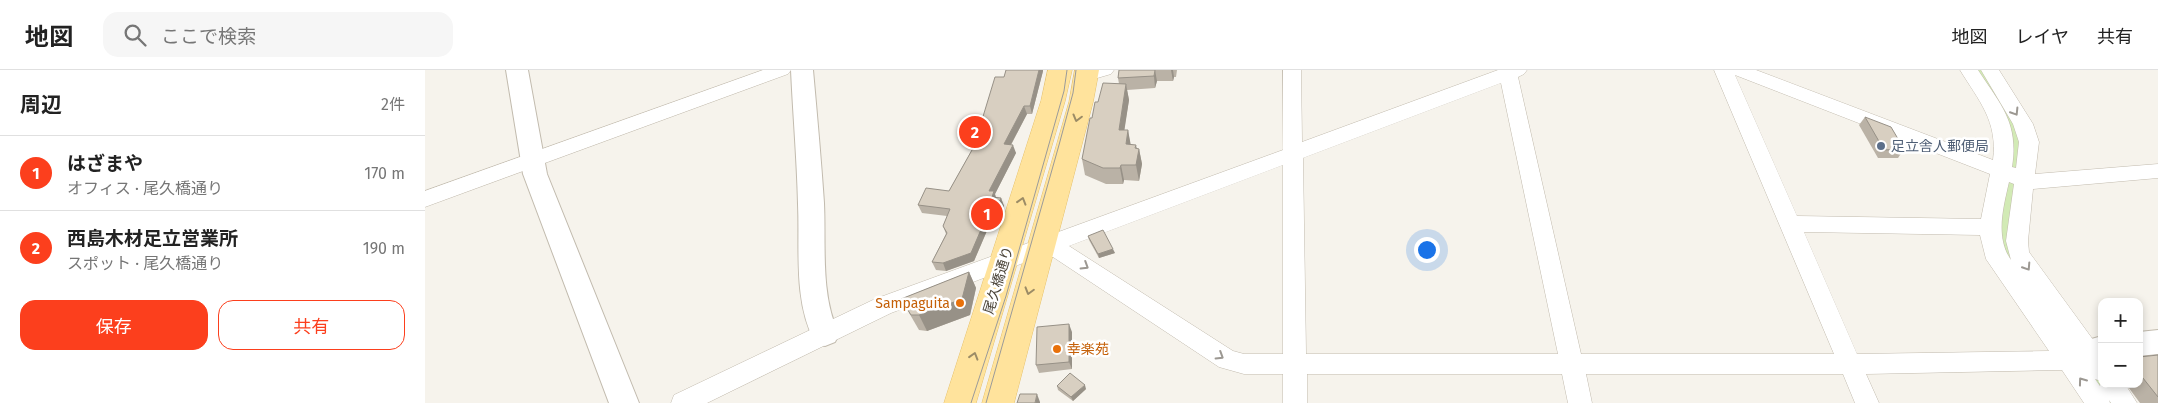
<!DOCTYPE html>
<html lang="ja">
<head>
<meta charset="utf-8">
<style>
	:root { --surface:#fff; --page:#f6f6f6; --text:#222; --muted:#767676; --line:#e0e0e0; --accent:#fc3f1d }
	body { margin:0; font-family:"Fira Sans","Noto Sans JP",sans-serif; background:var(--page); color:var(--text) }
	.controls { position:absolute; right:15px; bottom:15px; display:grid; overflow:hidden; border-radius:10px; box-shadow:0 2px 8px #0003 }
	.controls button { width:45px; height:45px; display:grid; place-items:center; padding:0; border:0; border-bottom:1px solid var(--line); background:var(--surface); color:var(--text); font:25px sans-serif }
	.you { position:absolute; left:1001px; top:179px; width:18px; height:18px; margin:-12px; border:4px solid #fff; border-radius:50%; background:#1a73e8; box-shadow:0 0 0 8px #1a73e833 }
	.badge { display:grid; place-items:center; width:32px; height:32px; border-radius:50%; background:var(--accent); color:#fff; font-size:16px; font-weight:700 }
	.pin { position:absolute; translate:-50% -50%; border:2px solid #fff; box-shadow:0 1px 5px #0006 }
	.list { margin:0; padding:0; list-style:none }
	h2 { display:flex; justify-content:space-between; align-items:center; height:65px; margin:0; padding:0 20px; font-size:21px }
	h2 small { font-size:16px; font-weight:400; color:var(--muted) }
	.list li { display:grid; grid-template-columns:32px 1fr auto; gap:15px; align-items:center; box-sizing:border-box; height:75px; padding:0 20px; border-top:1px solid var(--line) }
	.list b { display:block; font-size:19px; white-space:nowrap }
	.list p { margin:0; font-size:16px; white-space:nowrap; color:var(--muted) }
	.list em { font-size:16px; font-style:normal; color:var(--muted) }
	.actions { display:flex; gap:10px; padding:15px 20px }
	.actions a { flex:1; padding:11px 0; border:1px solid var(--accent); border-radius:15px; text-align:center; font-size:18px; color:var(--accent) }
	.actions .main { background:var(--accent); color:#fff }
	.icon { flex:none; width:28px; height:28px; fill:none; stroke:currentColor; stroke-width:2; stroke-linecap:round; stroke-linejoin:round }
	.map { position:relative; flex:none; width:1733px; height:333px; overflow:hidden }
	header { display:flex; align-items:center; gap:30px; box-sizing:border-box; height:70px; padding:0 25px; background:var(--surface); border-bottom:1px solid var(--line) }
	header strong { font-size:24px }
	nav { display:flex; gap:28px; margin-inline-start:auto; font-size:18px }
	.search { width:350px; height:45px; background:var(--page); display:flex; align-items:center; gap:12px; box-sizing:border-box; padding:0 18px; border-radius:15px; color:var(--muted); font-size:19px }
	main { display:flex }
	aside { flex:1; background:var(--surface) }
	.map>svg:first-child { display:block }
	.green { fill:#d2eab5 }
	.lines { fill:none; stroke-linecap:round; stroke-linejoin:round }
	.minor-casing { stroke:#c2bbae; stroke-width:1 }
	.tertiary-casing { stroke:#c2bbae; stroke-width:2 }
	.primary-casing { stroke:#e6c16a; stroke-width:1 }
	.minor { fill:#fff; fill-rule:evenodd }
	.tertiary { fill:#fff; fill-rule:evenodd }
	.primary { fill:#ffe39c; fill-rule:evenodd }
	.tram { stroke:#9a9a9a; stroke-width:1 }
	.wall { fill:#bab2a6 }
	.shaded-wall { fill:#979187 }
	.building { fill:#d8cfc1; stroke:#979187 }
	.oneway { stroke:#9c9892 }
	.oneway2 { stroke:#9c8c66 }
	.service-dot { fill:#5c6f8a; stroke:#fff; stroke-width:2 }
	.food-dot { fill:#e8710a; stroke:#fff; stroke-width:2 }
	.labels { text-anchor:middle; stroke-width:5; stroke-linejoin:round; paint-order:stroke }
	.service-label { font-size:14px; fill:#4e5e75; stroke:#fff; text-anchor:start }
	.street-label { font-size:14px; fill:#4b4439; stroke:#fff }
	.food-label { font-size:14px; fill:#c56008; stroke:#fff; text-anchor:end }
</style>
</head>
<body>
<header>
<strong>地図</strong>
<div class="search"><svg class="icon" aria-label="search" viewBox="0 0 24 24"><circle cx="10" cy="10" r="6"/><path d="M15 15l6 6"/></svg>ここで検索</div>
<nav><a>地図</a><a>レイヤ</a><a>共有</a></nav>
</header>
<main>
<aside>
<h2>周辺<small>2件</small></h2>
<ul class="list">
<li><span class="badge">1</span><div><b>はざまや</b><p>オフィス · 尾久橋通り</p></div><em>170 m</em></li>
<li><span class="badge">2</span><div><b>西島木材足立営業所</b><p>スポット · 尾久橋通り</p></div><em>190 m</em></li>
</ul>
<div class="actions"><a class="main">保存</a><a>共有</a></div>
</aside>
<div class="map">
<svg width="1733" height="333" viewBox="0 0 1733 333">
	<rect width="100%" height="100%" fill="#f6f3ec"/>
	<polygon class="green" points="1549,0 1561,0 1598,71 1586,166 1677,308 1677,314 1696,333 1680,333 1571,177 1585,68"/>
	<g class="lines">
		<defs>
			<g id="minor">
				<polygon points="338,0 366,0 363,4 0,137 0,121"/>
				<polygon points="689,0 686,4 662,11 656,9 653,5 658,0"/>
				<path d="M858,0h18l1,72 196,-72h29l-3,4 -6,3 63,277h253l-120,-284h42l237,90c5,-39 -14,-59 -33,-90h18c23,35 41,53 34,97l4,1 3,-26 -6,-18 -32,-54h18l34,54 6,18 -4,32 123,-10v14l-125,11 -5,52 1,11 73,100v32h23l12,19h-26l-2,-3 1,3h-26l-22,-33 -196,4 13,29h-24l-12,-29h-257l6,29h-24l-6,-29h-255v29h-24v-29h-39l-25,-7 -166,-110h-14l-148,56 -184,90h-36l3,-8 201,-96 408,-149zM1310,5l255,99 -9,45 -184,-3zM1076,13l57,271h-252l-3,-196zM858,95v189h-39l-11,-3 -164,-105zM1584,112l5,2 -8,57 5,19c-16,-23 -8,-52 -2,-78zM1379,162l176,3 6,24 63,92 -192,3zM1670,309l6,2 -1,5z"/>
			</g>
			<g id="tertiary">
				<polygon points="81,0 103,0 122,104 214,333 184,333 98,104"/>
				<path d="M366,0h22c4,44 8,89 11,133 2,41 -4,93 15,131l-4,8 -10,4 -10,-4c-22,-41 -15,-93 -17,-138 -1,-45 -5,-89 -7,-134z"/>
				<polygon points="1733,260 1733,284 1714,286 1714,262"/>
				<polygon points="1677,266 1677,290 1641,300 1631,297 1627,288 1631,279"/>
			</g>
			<g id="primary">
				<polygon points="623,0 647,0 640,31 551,333 519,333 616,31"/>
				<polygon points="650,0 674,0 668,32 589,333 557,333 644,32"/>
			</g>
		</defs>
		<use href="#minor" class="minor-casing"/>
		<use href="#tertiary" class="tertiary-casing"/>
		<use href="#primary" class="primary-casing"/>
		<use href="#minor" class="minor"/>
		<use href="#tertiary" class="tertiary"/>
		<use href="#primary" class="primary"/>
		<g class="tram">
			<polyline points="546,333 581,226 639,21 642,0"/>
			<polyline points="561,333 634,75 648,23 651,0"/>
		</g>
	</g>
	<g class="wall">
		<polygon points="581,0 618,0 618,1 607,44 602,44 586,75 591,83 570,124 571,128 576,128 579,136 570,156 564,156 549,191 521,201 511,200 507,192 521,164 518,156 522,146 497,143 493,135 524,121 554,67 553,63 579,7"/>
		<polygon points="694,0 752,0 751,7 749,7 748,11 732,11 730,18 702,20 704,30 699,60 703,60 705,74 712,78 714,79 717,94 714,111 699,110 698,114 681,114 660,105 657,89 667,48 694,14 693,8"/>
		<polygon points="1440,47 1479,79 1473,88 1453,88 1434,55"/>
		<polygon points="663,166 690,183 674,188 664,170"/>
		<polygon points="544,202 551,218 545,245 502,261 494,260 476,229"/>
		<polygon points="647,262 647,299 614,303 611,295"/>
		<polygon points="1733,285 1733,333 1715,333 1701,314 1714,314 1714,287"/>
		<polygon points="632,316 661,319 648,331 633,320"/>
	</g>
	<g class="shaded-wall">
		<polygon points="614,0 618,0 618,1 607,44 605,36"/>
		<polygon points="730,0 732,11 730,18 729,6"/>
		<polygon points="746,0 748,0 749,7 748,11"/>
		<polygon points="701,14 704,30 697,76 694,60"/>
		<polygon points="599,36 602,44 582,82 579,74"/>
		<polygon points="703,60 706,76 701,74"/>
		<polygon points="588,75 591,83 570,124 571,129 569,135 564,121"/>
		<polygon points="711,75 713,85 714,79 717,94 714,111 711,95"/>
		<polygon points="696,95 699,110 698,114 695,98"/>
		<polygon points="576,128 579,136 570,156 567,148"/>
		<polygon points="561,148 564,156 549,191 521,201 518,193"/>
		<polygon points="688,179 690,183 674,188 673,184"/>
		<polygon points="544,202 551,218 545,245 502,261 494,245"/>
		<polygon points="644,254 647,262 647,299 644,292"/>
		<polygon points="660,315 661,319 648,331 646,327"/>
		<polygon points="612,324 615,332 615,333 610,333"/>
	</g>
	<g class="building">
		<polygon points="581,0 614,0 605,36 599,36 579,74 588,75 564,121 569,121 567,127 576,128 567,148 561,148 546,183 518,193 507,192 522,163 518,156 525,139 493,135 501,118 524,121 556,64 553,63 570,7 579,7"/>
		<polygon points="694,0 730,0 729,6 693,8"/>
		<polygon points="678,13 701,14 694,60 703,60 701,74 711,75 710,78 714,79 711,95 696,95 695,98 678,98 657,89 665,48 667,48 670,32 673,32"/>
		<polygon points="1440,47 1466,57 1479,79 1459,80"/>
		<polygon points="678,160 688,179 673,184 663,166"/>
		<polygon points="544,202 537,229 494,245 486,245 476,229"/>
		<polygon points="644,254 644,292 611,295 612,257"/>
		<polygon points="1733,285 1733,327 1714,303 1714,287"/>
		<polygon points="645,303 660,315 646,327 632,316"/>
		<polygon points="595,324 612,324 610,333 592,333"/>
	</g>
	<defs><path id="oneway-chevron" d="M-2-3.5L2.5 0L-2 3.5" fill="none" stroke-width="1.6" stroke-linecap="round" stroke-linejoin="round" transform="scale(1.25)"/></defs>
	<g class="oneway">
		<use href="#oneway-chevron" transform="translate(1590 42) rotate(58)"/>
		<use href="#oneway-chevron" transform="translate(660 196) rotate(32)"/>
		<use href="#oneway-chevron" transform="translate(1602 197) rotate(57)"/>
		<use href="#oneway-chevron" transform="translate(795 286) rotate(32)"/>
		<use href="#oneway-chevron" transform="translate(1657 311) rotate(-126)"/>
	</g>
	<g class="oneway2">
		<use href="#oneway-chevron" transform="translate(652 48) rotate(105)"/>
		<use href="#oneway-chevron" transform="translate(597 131) rotate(-73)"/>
		<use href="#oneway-chevron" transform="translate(604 221) rotate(106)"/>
		<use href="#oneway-chevron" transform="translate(549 286) rotate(-73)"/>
	</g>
	<circle class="service-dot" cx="1456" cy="76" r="5"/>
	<g class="food-dot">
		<circle cx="535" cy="233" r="5"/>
		<circle cx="632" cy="279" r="5"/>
	</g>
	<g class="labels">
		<g class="service-label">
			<text x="1466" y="81">足立舎人郵便局</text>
		</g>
		<g class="street-label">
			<text transform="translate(573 210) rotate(-73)" y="5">尾久橋通り</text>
		</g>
		<g class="food-label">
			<text x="525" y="238">Sampaguita</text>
			<text x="642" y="284" text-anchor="start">幸楽苑</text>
		</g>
	</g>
</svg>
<div class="controls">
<button>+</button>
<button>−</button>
</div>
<div class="you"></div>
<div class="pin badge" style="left:562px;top:144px">1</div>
<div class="pin badge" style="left:550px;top:62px">2</div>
</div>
</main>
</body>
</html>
